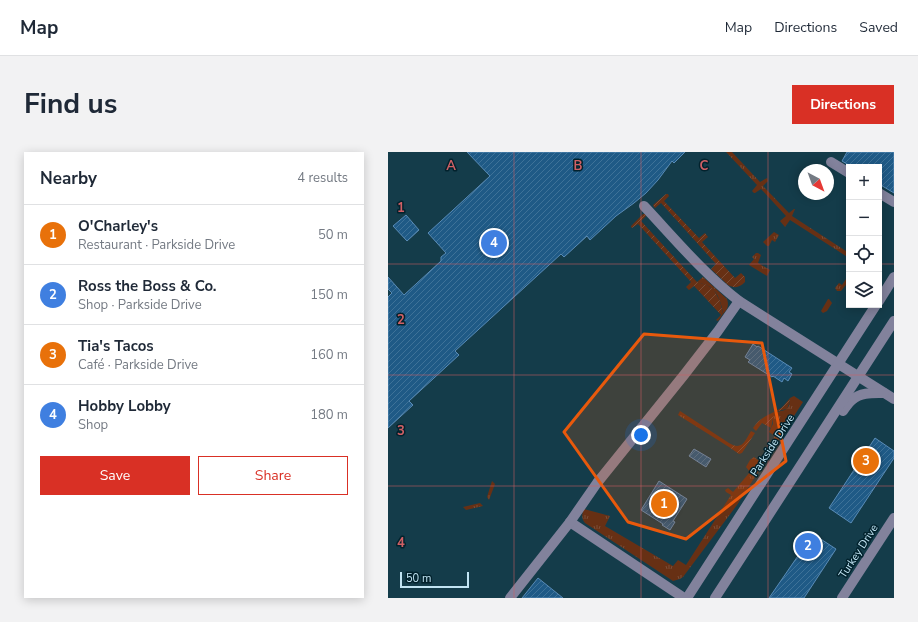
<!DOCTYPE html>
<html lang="en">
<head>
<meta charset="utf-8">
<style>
	:root { --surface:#fff; --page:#f2f2f3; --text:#1f2937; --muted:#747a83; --line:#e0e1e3; --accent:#d93025 }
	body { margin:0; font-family:"Nunito Sans",sans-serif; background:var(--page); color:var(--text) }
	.controls { position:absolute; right:12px; top:12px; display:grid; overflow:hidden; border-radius:0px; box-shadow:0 2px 10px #0003 }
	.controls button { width:36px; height:36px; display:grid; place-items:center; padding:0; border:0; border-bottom:1px solid var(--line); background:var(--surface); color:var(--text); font:20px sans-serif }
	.compass { position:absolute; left:410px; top:12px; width:36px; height:36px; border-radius:50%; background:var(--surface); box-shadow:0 2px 10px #0003; rotate:139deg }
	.scale { position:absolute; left:12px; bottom:10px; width:69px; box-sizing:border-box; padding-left:4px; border:2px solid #c1e4f3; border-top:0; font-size:11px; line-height:14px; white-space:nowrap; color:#c1e4f3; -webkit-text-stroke:3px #02222d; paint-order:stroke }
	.you { position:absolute; left:253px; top:283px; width:14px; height:14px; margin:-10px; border:3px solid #fff; border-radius:50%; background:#1a73e8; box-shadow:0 0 0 6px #1a73e833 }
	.badge { display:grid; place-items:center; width:26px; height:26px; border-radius:50%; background:var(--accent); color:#fff; font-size:13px; font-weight:700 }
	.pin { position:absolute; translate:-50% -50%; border:2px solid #fff; box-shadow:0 1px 4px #0006 }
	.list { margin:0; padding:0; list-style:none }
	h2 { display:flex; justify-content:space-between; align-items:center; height:52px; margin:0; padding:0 16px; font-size:17px }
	h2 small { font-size:13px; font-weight:400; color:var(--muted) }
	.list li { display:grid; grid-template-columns:26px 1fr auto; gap:12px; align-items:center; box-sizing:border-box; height:60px; padding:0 16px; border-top:1px solid var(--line) }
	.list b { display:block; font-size:15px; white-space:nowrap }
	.list p { margin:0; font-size:13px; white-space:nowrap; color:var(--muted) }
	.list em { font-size:13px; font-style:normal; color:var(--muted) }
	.actions { display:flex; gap:8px; padding:12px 16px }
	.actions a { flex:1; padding:9px 0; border:1px solid var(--accent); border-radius:0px; text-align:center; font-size:14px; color:var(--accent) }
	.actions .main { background:var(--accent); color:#fff }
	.icon { flex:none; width:22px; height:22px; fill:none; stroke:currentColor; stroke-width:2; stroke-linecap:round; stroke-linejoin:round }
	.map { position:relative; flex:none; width:506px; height:446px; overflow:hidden; border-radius:0px }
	header { display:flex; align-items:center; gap:24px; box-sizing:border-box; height:56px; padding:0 20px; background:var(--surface); border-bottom:1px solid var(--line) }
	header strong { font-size:19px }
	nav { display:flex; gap:22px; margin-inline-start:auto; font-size:14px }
	.intro { display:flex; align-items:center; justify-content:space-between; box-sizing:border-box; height:96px; padding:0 24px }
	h1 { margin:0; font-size:28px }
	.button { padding:10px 18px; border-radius:0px; background:var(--accent); color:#fff; font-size:14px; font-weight:700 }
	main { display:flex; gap:24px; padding:0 24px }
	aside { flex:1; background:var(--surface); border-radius:0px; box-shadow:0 2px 10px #0003 }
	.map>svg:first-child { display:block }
	.grass { fill:url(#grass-tufts) }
	.garden { fill:url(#garden-furrows) }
	.building { fill:url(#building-hatch); stroke:#598bb6 }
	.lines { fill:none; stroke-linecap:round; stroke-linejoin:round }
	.minor { stroke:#82829c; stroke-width:10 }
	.marked { fill:#e8590c; fill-opacity:0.2; stroke:#e8590c; stroke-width:3; stroke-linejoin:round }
	.grid { fill:none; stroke:#d06065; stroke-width:1; stroke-opacity:0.55 }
	.labels { text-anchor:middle; stroke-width:3; stroke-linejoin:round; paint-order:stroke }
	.street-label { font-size:11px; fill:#c1e4f3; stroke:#02222d }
	.grid-label { font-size:13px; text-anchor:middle; font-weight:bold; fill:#d06065; stroke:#02222d; stroke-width:3; stroke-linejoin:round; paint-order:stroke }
</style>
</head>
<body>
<header>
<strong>Map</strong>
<nav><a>Map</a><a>Directions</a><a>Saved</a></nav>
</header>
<div class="intro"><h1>Find us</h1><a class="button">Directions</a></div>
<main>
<aside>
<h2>Nearby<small>4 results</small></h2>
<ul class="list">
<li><span class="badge" style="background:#e8710a">1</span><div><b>O'Charley's</b><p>Restaurant · Parkside Drive</p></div><em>50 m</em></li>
<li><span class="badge" style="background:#3f7fe0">2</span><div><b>Ross the Boss &amp; Co.</b><p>Shop · Parkside Drive</p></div><em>150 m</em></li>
<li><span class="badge" style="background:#e8710a">3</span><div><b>Tia's Tacos</b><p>Café · Parkside Drive</p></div><em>160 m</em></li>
<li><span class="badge" style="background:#3f7fe0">4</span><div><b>Hobby Lobby</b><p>Shop</p></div><em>180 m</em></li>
</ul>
<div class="actions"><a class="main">Save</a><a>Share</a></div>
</aside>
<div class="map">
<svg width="506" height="446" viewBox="0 0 506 446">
	<defs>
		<pattern id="grass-tufts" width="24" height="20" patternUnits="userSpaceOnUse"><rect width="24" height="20" fill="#673014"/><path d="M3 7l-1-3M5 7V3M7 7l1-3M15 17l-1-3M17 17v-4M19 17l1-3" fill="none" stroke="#7b4e37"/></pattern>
		<pattern id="garden-furrows" width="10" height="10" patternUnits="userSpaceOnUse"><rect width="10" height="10" fill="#673014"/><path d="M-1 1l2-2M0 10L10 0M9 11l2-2" fill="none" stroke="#7b4e37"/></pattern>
		<pattern id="building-hatch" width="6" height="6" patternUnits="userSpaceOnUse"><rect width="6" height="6" fill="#1f5a86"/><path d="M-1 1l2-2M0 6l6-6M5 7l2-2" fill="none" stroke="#3e7298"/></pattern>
	</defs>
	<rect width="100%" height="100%" fill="#143c4a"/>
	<g class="grass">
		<polygon points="338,0 344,0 372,30 379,26 380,29 375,34 401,61 406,57 407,57 404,64 461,101 461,106 402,68 397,75 392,69 398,64 373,37 367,41 366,41 364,39 369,33"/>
		<polygon points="386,80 391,83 387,90 384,88 381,94 379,94 375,90"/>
		<polygon points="368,101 370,101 373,103 370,111 382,118 379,124 361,113 366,107 364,105"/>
		<path d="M315,125l24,22c2,6 1,10 -4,15 -1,-9 -5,-22 -13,-27 -4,-3 -8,-3 -13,-5z"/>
		<polygon points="458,127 460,127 461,129 453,139 449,139 447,136 451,131 454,133"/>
		<polygon points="440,147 441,147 444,151 439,159 435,161 433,159"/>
		<path d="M406,244l9,6 -66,103 -54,72 -3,2 -7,2 -88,-58c-4,-5 -3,-9 -1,-14l26,7 -5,10 68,40 5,-6 8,5 45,-70 -5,-3 -1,-2 3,-2 5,4 17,-20 -4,-5 4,-7 4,-3 5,4 16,-25 -6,-4 4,-8v-9l1,-2 3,-1 8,-2 4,-4 1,-8z"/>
		<polygon points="292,259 341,291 341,295 290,263"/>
		<polygon points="104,329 107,332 101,348 99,345"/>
		<polygon points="92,351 95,354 78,358 75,355"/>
	</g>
	<g class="garden">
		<path d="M278,42h2l1,2 -5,5 35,37 6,-5 3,4 -6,5 33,36 6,-5 4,4v5c-5,5 -10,7 -17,3l-17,-16 5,-5 -55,-61 -6,5 -1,-1 -1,-2z"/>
		<polygon points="255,62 257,62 258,64 253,69 309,130 319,133 326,138 332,149 335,162 330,169 328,168 333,163 306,134 301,138 298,135 303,130 250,72 244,76 243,75 243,74"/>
		<path d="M402,246c-2,16 -5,9 -16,15l-3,15 -9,-5 -6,8 -3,-3c8,-12 17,-13 28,-20 4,-3 6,-7 9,-10z"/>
		<path d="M363,279l4,2 -13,20 -3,1 -10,-7v-4c13,8 16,-2 22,-12z"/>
	</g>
	<g class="building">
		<polygon points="79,0 297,0 286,11 284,9 270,28 258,41 246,51 228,64 202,88 199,84 176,105 173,102 67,199 71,203 21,249 25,253 0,276 0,145 4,141 0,137 0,125 16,143 53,109 53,105 58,101 40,81 102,24"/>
		<polygon points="459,0 506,0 506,41 491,32 491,15 464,15 454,9"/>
		<polygon points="18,63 31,78 19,89 5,74"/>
		<polygon points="365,192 369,195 370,194 404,216 401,220 404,222 400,229 396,226 394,230 385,224 384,225 360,210 362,208 357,205"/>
		<polygon points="487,286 506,299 506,306 463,371 441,356"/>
		<polygon points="306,297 323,307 318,315 301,304"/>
		<polygon points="271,329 299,347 285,369 287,370 282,378 274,373 275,372 253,358"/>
		<polygon points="425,382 448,397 416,446 381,446"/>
		<polygon points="150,426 175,446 134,446"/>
	</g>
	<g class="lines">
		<g class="minor">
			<polyline points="443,10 461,21"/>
			<polyline points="491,41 506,50"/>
			<path d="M256,54c31,33 60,68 95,95l155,98"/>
			<polyline points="491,149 506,125"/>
			<path d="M455,259c3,-4 5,-8 9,-11 9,-8 21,-7 32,-7"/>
			<polyline points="182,370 296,446"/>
			<polyline points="122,446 182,370 209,331 296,223 330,179 351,149"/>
			<polyline points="299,446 488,153"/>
			<polyline points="327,446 506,169"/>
			<polyline points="454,446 506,366"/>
		</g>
	</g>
	<path class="marked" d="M256,182l118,9 24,118 -100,78 -58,-17 -64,-90z"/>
	<path class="grid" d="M126,0v446M253,0v446M380,0v446M0,112h461M491,112h15M0,223h506M0,334h506"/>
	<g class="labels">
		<g class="street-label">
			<text transform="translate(384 293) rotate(-57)" y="4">Parkside Drive</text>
			<text transform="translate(470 399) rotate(-57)" y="4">Turkey Drive</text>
		</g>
	</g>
	<g class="grid-label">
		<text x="63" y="18">A</text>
		<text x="190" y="18">B</text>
		<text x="316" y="18">C</text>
		<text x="13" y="60">1</text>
		<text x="13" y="172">2</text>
		<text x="13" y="283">3</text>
		<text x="13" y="395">4</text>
	</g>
</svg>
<div class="controls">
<button>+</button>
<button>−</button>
<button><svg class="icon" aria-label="locate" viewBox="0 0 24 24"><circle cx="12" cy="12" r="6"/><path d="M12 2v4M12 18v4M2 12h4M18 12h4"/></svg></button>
<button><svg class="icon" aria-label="layers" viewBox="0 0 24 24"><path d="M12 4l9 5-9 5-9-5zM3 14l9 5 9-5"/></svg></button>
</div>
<svg class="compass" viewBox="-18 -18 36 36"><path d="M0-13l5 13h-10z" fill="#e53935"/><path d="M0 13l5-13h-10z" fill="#747a83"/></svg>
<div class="scale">50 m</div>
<div class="you"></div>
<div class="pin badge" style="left:276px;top:352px;background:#e8710a">1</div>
<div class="pin badge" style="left:420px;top:394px;background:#3f7fe0">2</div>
<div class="pin badge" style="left:478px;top:309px;background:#e8710a">3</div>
<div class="pin badge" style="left:106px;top:91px;background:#3f7fe0">4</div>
</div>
</main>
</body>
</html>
